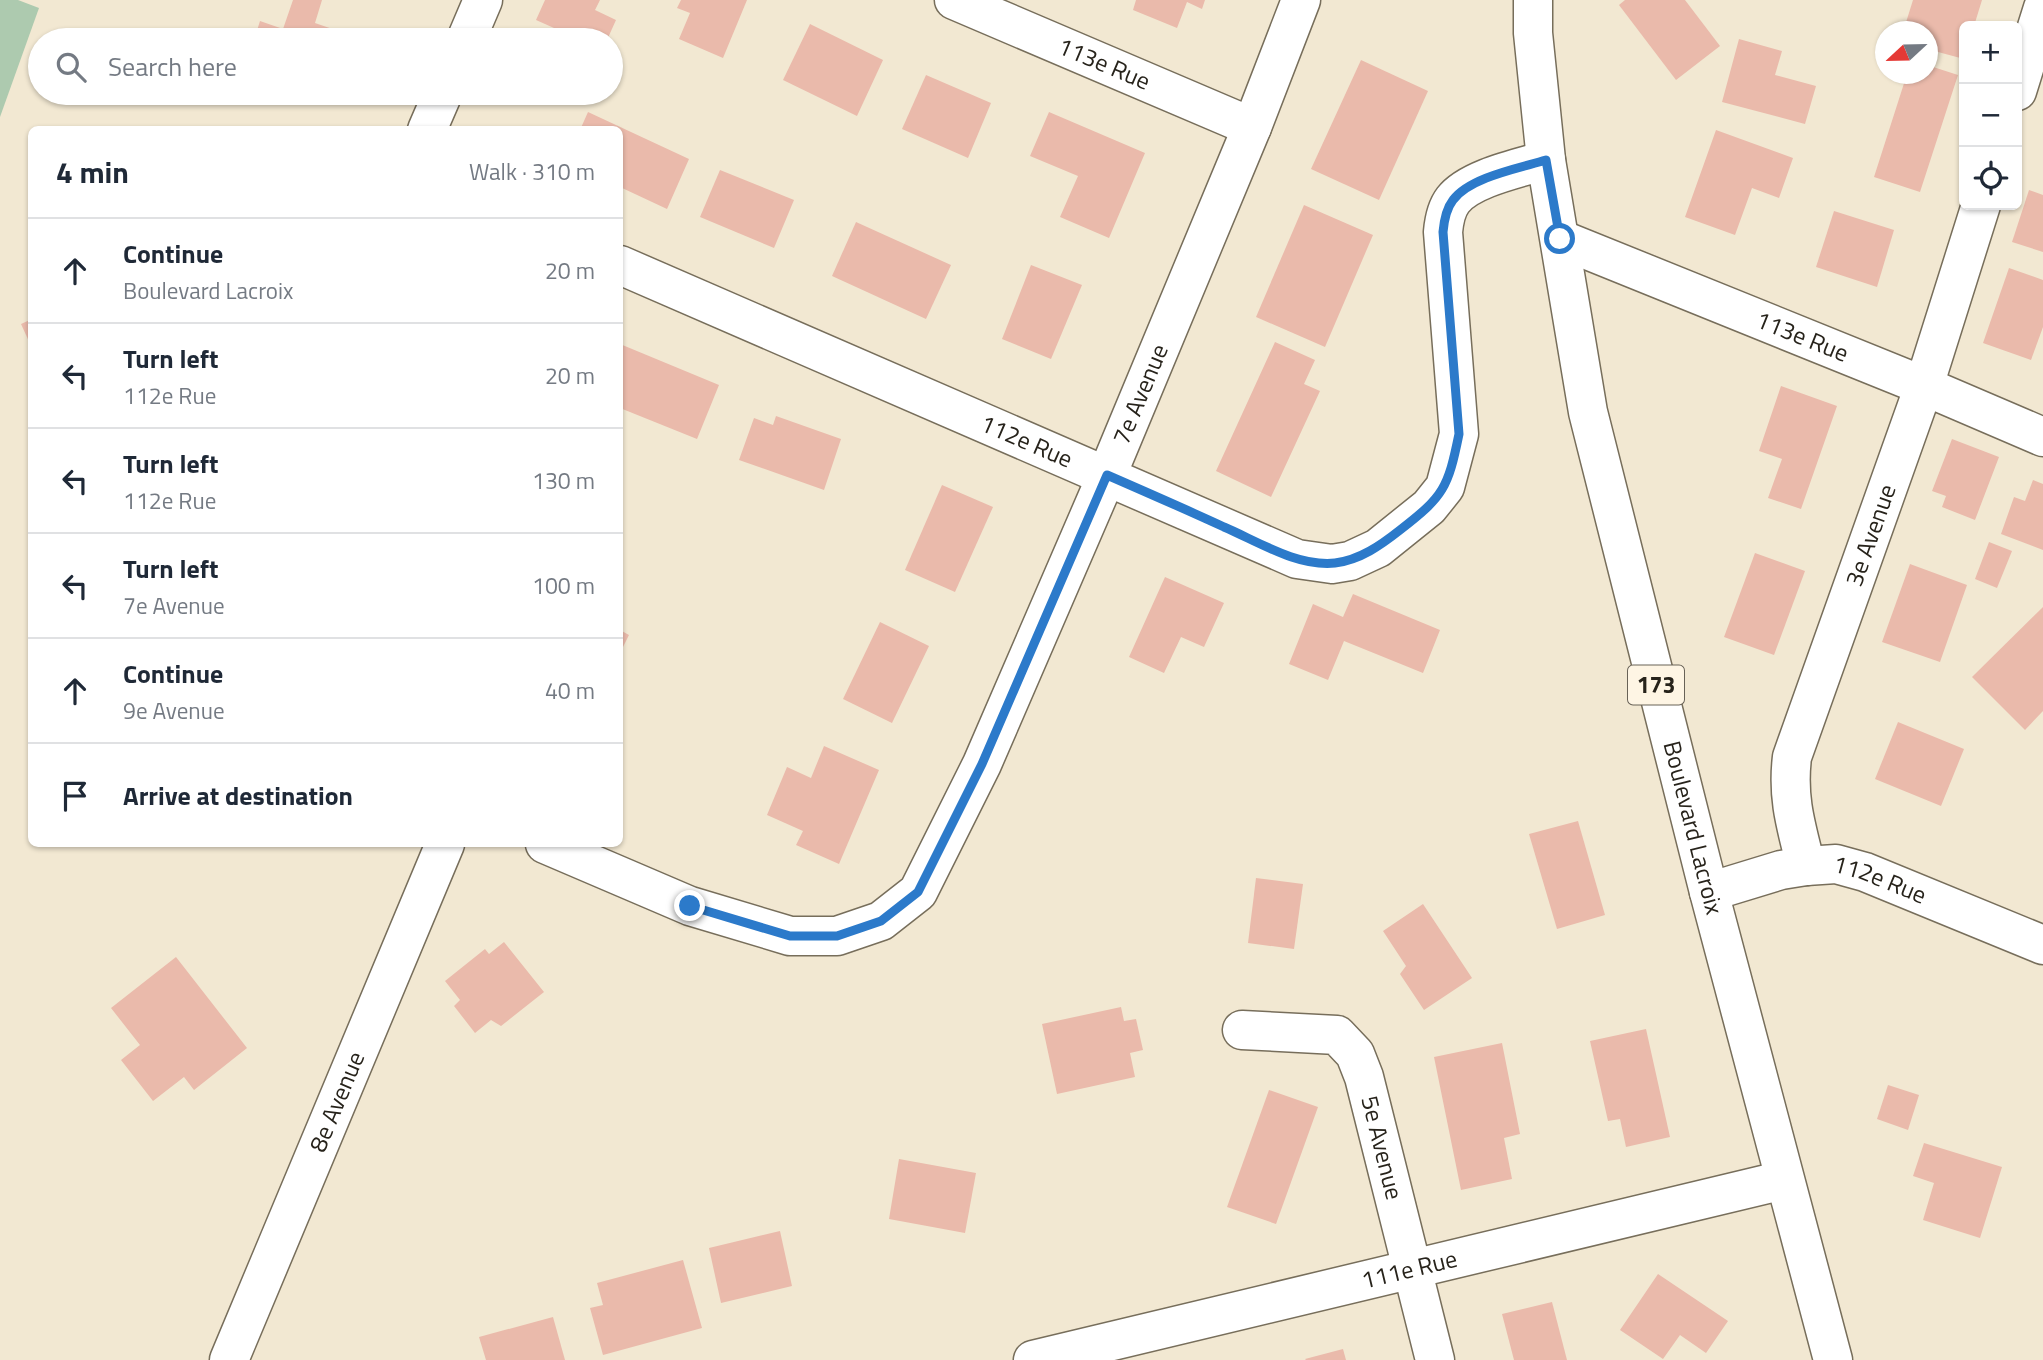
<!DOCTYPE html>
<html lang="en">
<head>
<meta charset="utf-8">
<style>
	:root { --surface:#fff; --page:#f6f6f7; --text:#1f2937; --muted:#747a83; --line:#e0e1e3 }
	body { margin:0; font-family:"Titillium Web",sans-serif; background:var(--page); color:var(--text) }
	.controls { position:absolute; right:21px; top:21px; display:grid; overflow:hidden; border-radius:10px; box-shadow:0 2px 5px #0004 }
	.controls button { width:63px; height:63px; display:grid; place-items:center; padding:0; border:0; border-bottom:2px solid var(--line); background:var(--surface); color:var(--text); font:35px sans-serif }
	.compass { position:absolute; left:1875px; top:21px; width:63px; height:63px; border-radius:50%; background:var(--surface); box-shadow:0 2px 5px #0004; rotate:248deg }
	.stop { position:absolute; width:21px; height:21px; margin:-16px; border:5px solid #2c7aca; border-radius:50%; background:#fff }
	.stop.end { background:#2c7aca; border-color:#fff; box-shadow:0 2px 7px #0008 }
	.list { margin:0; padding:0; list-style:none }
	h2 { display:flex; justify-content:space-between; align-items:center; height:91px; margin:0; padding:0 28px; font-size:30px }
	h2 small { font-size:23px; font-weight:400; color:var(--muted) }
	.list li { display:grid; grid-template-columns:46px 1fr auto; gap:21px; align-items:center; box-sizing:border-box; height:105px; padding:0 28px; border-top:2px solid var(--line) }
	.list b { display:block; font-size:26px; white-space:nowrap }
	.list p { margin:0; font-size:23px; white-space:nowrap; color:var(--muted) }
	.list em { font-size:23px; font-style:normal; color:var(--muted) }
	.icon { flex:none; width:38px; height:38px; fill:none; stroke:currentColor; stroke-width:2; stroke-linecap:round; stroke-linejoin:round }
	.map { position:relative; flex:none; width:2043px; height:1360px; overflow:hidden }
	.search { position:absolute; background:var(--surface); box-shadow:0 2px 5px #0004; left:28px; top:28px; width:595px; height:77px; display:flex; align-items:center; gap:18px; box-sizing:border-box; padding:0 24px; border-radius:38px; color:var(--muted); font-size:26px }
	.panel { position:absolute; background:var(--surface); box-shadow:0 2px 5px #0004; left:28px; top:126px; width:595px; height:721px; border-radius:10px }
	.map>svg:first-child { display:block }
	.green { fill:#adcaaf }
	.building { fill:#eabaab }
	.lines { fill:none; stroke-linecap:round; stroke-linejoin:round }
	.street-casing { stroke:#776e5b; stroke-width:41 }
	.primary-casing { stroke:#776e5b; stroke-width:41 }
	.street { stroke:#fff; stroke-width:38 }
	.primary { stroke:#fff; stroke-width:38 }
	.route { stroke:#2c7aca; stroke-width:9 }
	.labels { text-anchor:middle; stroke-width:5; stroke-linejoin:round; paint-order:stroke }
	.shield { fill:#fef5e4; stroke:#686257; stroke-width:2 }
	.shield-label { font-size:23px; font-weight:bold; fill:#27231b }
	.street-label { font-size:24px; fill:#27231b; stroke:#fef5e4 }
</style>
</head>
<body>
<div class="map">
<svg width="2043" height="1360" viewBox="0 0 2043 1360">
	<rect width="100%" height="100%" fill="#f2e8d2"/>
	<polygon class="green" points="0,0 18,0 39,8 0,117"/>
	<g class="building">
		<polygon points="293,0 322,0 315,23 347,34 345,40 254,40 260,21 283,29"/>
		<polygon points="545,0 600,0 595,10 616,20 607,40 581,40 536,20"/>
		<polygon points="681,0 747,0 723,58 679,39 690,13 677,8"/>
		<polygon points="1136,0 1205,0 1202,9 1187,2 1177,28 1133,10"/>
		<polygon points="1625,0 1685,0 1720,46 1676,80 1619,5"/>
		<polygon points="1913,0 1982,0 1974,26 1964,26 1964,59 1927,49 1927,32 1903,32"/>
		<polygon points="810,24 883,60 857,116 783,80"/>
		<polygon points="1739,39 1782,51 1775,75 1816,86 1805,124 1722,102"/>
		<polygon points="1361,60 1428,91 1379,200 1311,169"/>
		<polygon points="1927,65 1958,75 1920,192 1874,177 1907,74 1927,74"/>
		<polygon points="926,75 991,103 968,158 902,129"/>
		<polygon points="303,93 327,93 324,101"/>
		<polygon points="588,112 689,159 667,209 620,187 620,130 580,130"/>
		<polygon points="1049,112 1145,153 1109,238 1060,217 1078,176 1030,156"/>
		<polygon points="1716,130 1793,158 1779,198 1752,188 1735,235 1685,217"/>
		<polygon points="720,170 794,200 774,248 700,217"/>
		<polygon points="2029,190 2043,195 2043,252 2012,242"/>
		<polygon points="1304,205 1373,235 1325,347 1256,317"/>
		<polygon points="1834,211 1894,230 1877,287 1816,267"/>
		<polygon points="856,222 951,265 926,319 832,276"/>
		<polygon points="1031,265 1082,285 1051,359 1002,339"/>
		<polygon points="2009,268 2043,280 2043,327 2031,360 1983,343"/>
		<polygon points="32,319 32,348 21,324"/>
		<polygon points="1275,342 1315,360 1304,384 1320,391 1271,497 1216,471"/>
		<polygon points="620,344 719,385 697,439 620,408"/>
		<polygon points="1781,386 1837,406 1801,509 1768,498 1782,459 1759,451"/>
		<polygon points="776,416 841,439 824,490 739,460 754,418 773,425"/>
		<polygon points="1952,439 1999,457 1975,520 1942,507 1946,496 1932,491"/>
		<polygon points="2033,480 2043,484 2043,550 2001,534 2014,497 2025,501"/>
		<polygon points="942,485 993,507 955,592 905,570"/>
		<polygon points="1989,542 2012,551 1997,588 1975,579"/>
		<polygon points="1755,553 1805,571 1774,655 1724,637"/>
		<polygon points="1910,564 1967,585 1940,662 1882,642"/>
		<polygon points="1165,577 1224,603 1204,647 1181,637 1164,673 1129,657"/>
		<polygon points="1353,594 1440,630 1423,673 1344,641 1328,680 1289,664 1313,604 1343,617"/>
		<polygon points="2043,607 2043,711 2025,730 1972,677"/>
		<polygon points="880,622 929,646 892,723 843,699"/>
		<polygon points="620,630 629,635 620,653"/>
		<polygon points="1898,722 1964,749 1941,806 1875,779"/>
		<polygon points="824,746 879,770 839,864 796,845 803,831 767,815 787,767 811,778"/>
		<polygon points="1578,821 1605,915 1557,929 1529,834"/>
		<polygon points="1256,878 1303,884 1294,949 1248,943"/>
		<polygon points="1423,904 1472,978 1424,1010 1400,974 1406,966 1383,931"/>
		<polygon points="504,942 544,992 501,1026 491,1020 475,1033 454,1006 460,1000 445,981 485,949 489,954"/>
		<polygon points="176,957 247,1048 194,1090 184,1077 153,1101 121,1060 140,1045 111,1008"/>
		<polygon points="1121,1007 1124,1021 1136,1019 1143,1050 1130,1053 1135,1077 1057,1094 1042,1024"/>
		<polygon points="1646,1029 1670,1137 1626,1147 1620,1119 1608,1121 1590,1041"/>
		<polygon points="1502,1043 1520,1134 1504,1138 1512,1179 1461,1190 1434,1057"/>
		<polygon points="1888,1085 1919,1095 1908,1130 1877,1119"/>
		<polygon points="1269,1090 1318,1107 1276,1224 1227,1207"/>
		<polygon points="1924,1143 2002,1167 1980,1238 1923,1220 1934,1183 1913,1176"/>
		<polygon points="899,1159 976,1173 965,1233 889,1219"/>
		<polygon points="780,1231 792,1286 721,1303 709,1248"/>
		<polygon points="683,1260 702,1328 603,1355 590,1308 603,1305 597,1283"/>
		<polygon points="1658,1274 1728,1321 1706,1353 1680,1335 1663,1359 1620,1330"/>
		<polygon points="1552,1302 1567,1360 1514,1360 1502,1314"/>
		<polygon points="553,1317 565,1360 486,1360 479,1337"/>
		<polygon points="1343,1349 1346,1360 1306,1360 1305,1359"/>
	</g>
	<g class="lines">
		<defs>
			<g id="street">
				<path id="s1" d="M954,0l298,127"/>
				<polyline points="466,40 483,0"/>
				<polyline points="2017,91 2043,8"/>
				<polyline points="427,130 443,93"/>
				<path id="s2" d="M1560,239l364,147 119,51"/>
				<path id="s3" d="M620,265l677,294 35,5 18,-3 28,-13 51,-41 16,-20 14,-53 -16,-202c1,-11 3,-23 10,-32 17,-22 67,-32 93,-40"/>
				<path id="s4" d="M545,844l145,62 100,30h47l44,-15 37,-29 64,-128 125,-289 145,-348 49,-127"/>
				<path id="s5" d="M1806,866c-10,-40 -19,-68 -14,-109l132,-371 57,-181"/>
				<path id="s6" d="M1709,892l72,-22 25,-4 30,-2 29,8 178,73"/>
				<path id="s7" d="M1242,1030l95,5 18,19 9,23 71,283"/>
				<path id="s8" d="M229,1360l216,-516"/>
				<path id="s9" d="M1033,1360l751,-180"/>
			</g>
			<g id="primary">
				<path id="s10" d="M1533,0v33l13,127 42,252 121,480 124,468"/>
			</g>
		</defs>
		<use href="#street" class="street-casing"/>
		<use href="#primary" class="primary-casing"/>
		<use href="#street" class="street"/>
		<use href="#primary" class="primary"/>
	</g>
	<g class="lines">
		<path class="route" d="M690,906l100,30h47l44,-15 37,-29 64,-128 125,-289c39,17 78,34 117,52 33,14 73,40 111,36 25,-3 46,-18 65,-33 44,-34 48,-42 59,-96l-16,-202c1,-11 3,-23 10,-32 17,-23 67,-32 93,-40l14,79"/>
	</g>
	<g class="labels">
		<rect class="shield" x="1628" y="665.5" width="56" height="39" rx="5"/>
		<g class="shield-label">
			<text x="1656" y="693">173</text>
		</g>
		<g class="street-label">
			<text dy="8" stroke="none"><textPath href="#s1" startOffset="163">113e Rue</textPath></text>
			<text dy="8" stroke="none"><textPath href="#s2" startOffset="261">113e Rue</textPath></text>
			<text dy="8" stroke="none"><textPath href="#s4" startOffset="948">7e Avenue</textPath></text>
			<text dy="8" stroke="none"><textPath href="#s3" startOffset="443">112e Rue</textPath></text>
			<text dy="8" stroke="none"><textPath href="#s5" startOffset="346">3e Avenue</textPath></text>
			<text dy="8" stroke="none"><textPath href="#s10" startOffset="845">Boulevard Lacroix</textPath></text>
			<text dy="8" stroke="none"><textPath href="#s6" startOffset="177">112e Rue</textPath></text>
			<text dy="8" stroke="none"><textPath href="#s8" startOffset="280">8e Avenue</textPath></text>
			<text dy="8" stroke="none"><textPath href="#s7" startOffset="219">5e Avenue</textPath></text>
			<text dy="8" stroke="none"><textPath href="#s9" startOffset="387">111e Rue</textPath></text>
		</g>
	</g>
</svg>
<div class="controls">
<button>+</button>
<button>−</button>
<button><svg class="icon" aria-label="locate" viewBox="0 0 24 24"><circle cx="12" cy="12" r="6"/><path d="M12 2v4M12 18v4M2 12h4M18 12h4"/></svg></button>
</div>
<svg class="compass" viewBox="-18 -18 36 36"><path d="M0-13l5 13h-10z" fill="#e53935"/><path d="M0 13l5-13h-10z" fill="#747a83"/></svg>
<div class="stop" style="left:1560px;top:239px"></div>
<div class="stop end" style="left:690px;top:906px"></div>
<div class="search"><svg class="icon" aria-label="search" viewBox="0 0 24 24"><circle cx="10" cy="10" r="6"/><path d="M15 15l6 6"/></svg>Search here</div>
<section class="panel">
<h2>4 min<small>Walk · 310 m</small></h2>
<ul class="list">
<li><svg class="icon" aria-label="ahead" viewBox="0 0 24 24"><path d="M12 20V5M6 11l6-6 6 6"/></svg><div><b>Continue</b><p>Boulevard Lacroix</p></div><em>20 m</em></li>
<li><svg class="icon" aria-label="left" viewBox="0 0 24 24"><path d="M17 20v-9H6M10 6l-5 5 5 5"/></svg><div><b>Turn left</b><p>112e Rue</p></div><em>20 m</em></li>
<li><svg class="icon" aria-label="left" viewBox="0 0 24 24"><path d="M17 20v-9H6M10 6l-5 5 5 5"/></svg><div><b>Turn left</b><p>112e Rue</p></div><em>130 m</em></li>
<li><svg class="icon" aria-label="left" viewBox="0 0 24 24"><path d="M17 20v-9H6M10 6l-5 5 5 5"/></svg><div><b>Turn left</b><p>7e Avenue</p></div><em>100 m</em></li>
<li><svg class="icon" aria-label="ahead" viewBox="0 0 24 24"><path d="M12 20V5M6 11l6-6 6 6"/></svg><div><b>Continue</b><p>9e Avenue</p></div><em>40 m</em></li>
<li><svg class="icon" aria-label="arrive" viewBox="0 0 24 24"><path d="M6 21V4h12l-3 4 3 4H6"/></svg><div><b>Arrive at destination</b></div></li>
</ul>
</section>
</div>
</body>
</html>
